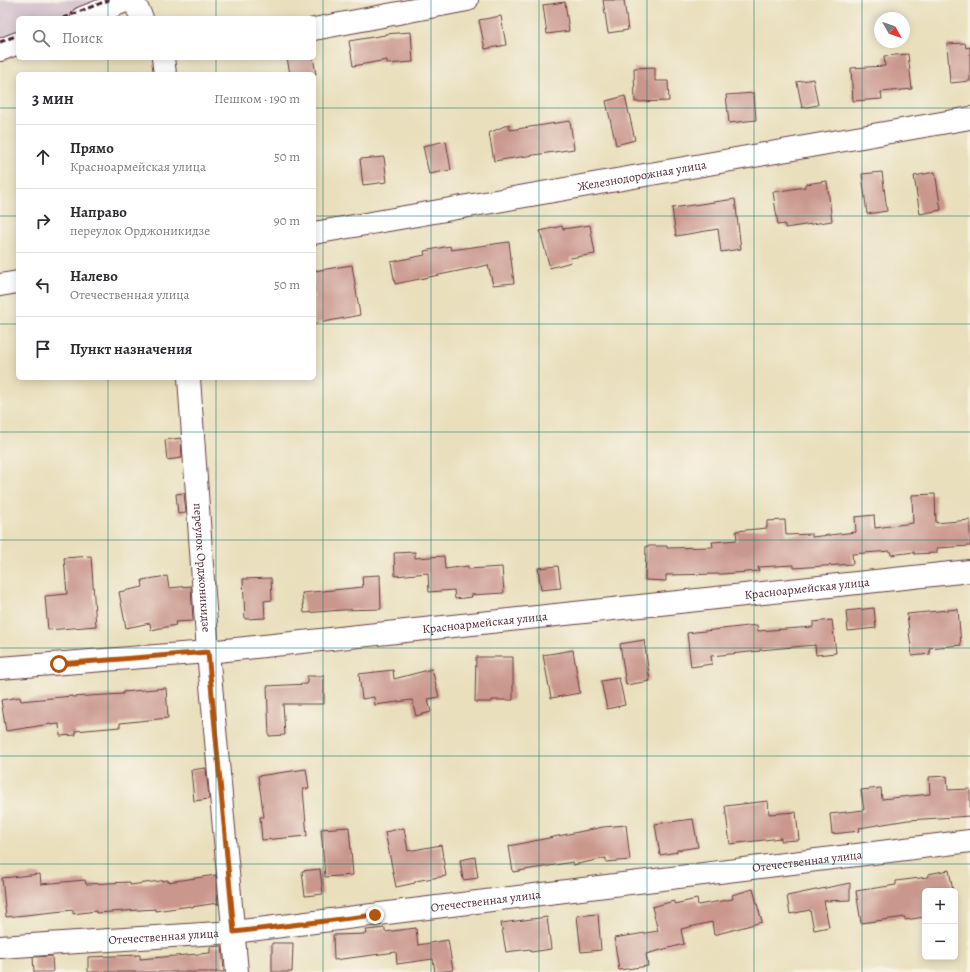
<!DOCTYPE html>
<html lang="ru">
<head>
<meta charset="utf-8">
<style>
	:root { --surface:#fff; --page:#f7f7f7; --text:#2b2b33; --muted:#7c7c81; --line:#e1e1e2 }
	body { margin:0; font-family:Alegreya,serif; background:var(--page); color:var(--text) }
	.controls { position:absolute; right:12px; bottom:12px; display:grid; overflow:hidden; border-radius:6px; box-shadow:0 2px 10px #0003 }
	.controls button { width:36px; height:36px; display:grid; place-items:center; padding:0; border:0; border-bottom:1px solid var(--line); background:var(--surface); color:var(--text); font:20px sans-serif }
	.compass { position:absolute; left:874px; top:12px; width:36px; height:36px; border-radius:50%; background:var(--surface); box-shadow:0 2px 10px #0003; rotate:130deg }
	.stop { position:absolute; width:12px; height:12px; margin:-9px; border:3px solid #b45309; border-radius:50%; background:#fff }
	.stop.end { background:#b45309; border-color:#fff; box-shadow:0 1px 4px #0008 }
	.list { margin:0; padding:0; list-style:none }
	h2 { display:flex; justify-content:space-between; align-items:center; height:52px; margin:0; padding:0 16px; font-size:17px }
	h2 small { font-size:13px; font-weight:400; color:var(--muted) }
	.list li { display:grid; grid-template-columns:26px 1fr auto; gap:12px; align-items:center; box-sizing:border-box; height:64px; padding:0 16px; border-top:1px solid var(--line) }
	.list b { display:block; font-size:15px; white-space:nowrap }
	.list p { margin:0; font-size:13px; white-space:nowrap; color:var(--muted) }
	.list em { font-size:13px; font-style:normal; color:var(--muted) }
	.icon { flex:none; width:22px; height:22px; fill:none; stroke:currentColor; stroke-width:2; stroke-linecap:round; stroke-linejoin:round }
	.map { position:relative; flex:none; width:970px; height:972px; overflow:hidden }
	.search { position:absolute; background:var(--surface); box-shadow:0 2px 10px #0003; left:16px; top:16px; width:300px; height:44px; display:flex; align-items:center; gap:10px; box-sizing:border-box; padding:0 14px; border-radius:6px; color:var(--muted); font-size:15px }
	.panel { position:absolute; background:var(--surface); box-shadow:0 2px 10px #0003; left:16px; top:72px; width:300px; height:308px; border-radius:6px }
	.map>svg:first-child { display:block }
	.industrial { fill:#d1bdcb }
	.building { fill:#ca978d }
	.lines { fill:none; stroke-linecap:round; stroke-linejoin:round }
	.minor-casing { stroke:#623c41; stroke-width:24 }
	.minor { stroke:#fff; stroke-width:22 }
	.rail { stroke:#4a1f2b; stroke-width:3; stroke-dasharray:6 3; stroke-linecap:butt }
	.route { stroke:#b45309; stroke-width:5 }
	.grid { fill:none; stroke:#0f766e; stroke-width:1; stroke-opacity:0.55 }
	.labels { text-anchor:middle; stroke-width:3.5; stroke-linejoin:round; paint-order:stroke }
	.street-label { font-size:12px; fill:#4a1f2b; stroke:#f7f3e8 }
</style>
</head>
<body>
<div class="map">
<svg width="970" height="972" viewBox="0 0 970 972">
	<rect width="100%" height="100%" fill="#f7f3e8"/>
	<filter id="ink" filterUnits="userSpaceOnUse"><feTurbulence type="fractalNoise" baseFrequency=".025" numOctaves="2"/><feDisplacementMap in="SourceGraphic" scale="8" xChannelSelector="R" yChannelSelector="G"/><feConvolveMatrix kernelMatrix="1 2 1 2 8 2 1 2 1" color-interpolation-filters="sRGB"/></filter>
	<filter id="wash" filterUnits="userSpaceOnUse"><feTurbulence type="fractalNoise" baseFrequency=".012" numOctaves="4" result="noise"/><feDisplacementMap in="SourceGraphic" scale="16" xChannelSelector="R" yChannelSelector="G"/><feGaussianBlur stdDeviation="0.9" result="paint"/><feColorMatrix in="noise" values="0 0 0 0 0 0 0 0 0 0 0 0 0 0 0 0 0 1.4 0 .05"/><feComposite in="paint" operator="in"/></filter>
	<g filter="url(#wash)">
		<rect width="100%" height="100%" fill="#e9dfbc"/>
		<polygon class="industrial" points="0,0 130,0 85,18 18,18 18,45 0,52"/>
		<g id="blocks">
			<g class="building">
				<polygon points="603,0 624,0 628,30 608,33"/>
				<polygon points="565,2 569,31 547,34 543,5"/>
				<polygon points="501,16 506,45 485,49 479,20"/>
				<polygon points="411,32 413,62 387,64 387,60 353,66 349,41 385,35 385,34"/>
				<polygon points="965,43 966,48 970,47 970,81 950,83 947,44"/>
				<polygon points="908,54 912,89 881,92 882,99 853,101 851,68 885,66 884,56"/>
				<polygon points="287,58 313,58 316,74 290,74"/>
				<polygon points="655,67 655,81 668,81 669,101 635,102 634,68"/>
				<polygon points="813,79 818,105 802,108 797,82"/>
				<polygon points="754,93 756,120 729,123 726,95"/>
				<polygon points="625,96 635,140 616,145 606,101"/>
				<polygon points="570,121 574,149 494,161 489,133 509,124 510,130"/>
				<polygon points="446,141 451,170 429,174 423,146"/>
				<polygon points="384,157 387,182 363,185 360,159"/>
				<polygon points="882,172 887,211 867,214 862,174"/>
				<polygon points="935,172 941,210 920,214 914,176"/>
				<polygon points="827,181 832,221 785,228 785,224 778,225 773,192 805,187 805,184"/>
				<polygon points="735,199 741,249 721,252 718,229 676,236 672,208"/>
				<polygon points="590,225 595,254 570,258 571,262 550,268 540,231 562,226 563,229"/>
				<polygon points="509,242 514,283 493,285 488,265 395,284 391,262 425,255 424,251 450,246 451,250"/>
				<polygon points="352,265 360,315 314,324 314,271"/>
				<polygon points="181,438 182,458 167,460 165,440"/>
				<polygon points="184,493 186,513 178,514 176,494"/>
				<polygon points="935,494 936,523 970,520 970,546 937,548 937,553 914,554 914,552 891,555 890,551 852,554 853,564 794,568 794,565 758,567 759,571 722,574 666,575 666,581 645,580 646,546 667,546 667,548 713,547 712,542 737,540 736,531 767,528 767,521 785,520 786,535 812,534 812,537 856,532 855,517 874,515 875,528 913,523 912,495"/>
				<polygon points="415,552 415,558 444,556 445,569 468,566 468,569 502,567 504,593 471,595 472,597 455,599 454,590 429,592 428,573 395,576 394,553"/>
				<polygon points="91,556 96,626 48,630 45,596 67,594 64,558"/>
				<polygon points="558,566 561,588 541,590 538,568"/>
				<polygon points="380,575 381,609 342,610 304,613 302,593 363,587 362,576"/>
				<polygon points="167,576 169,588 191,586 193,621 175,622 176,625 151,630 150,623 126,628 119,592 143,587 142,580"/>
				<polygon points="271,578 272,600 264,601 265,618 245,619 243,579"/>
				<polygon points="874,608 876,628 848,631 846,611"/>
				<polygon points="958,609 961,645 929,648 930,654 912,656 907,614"/>
				<polygon points="832,620 836,653 816,655 815,645 760,650 760,651 711,656 712,664 691,667 687,633 757,625 758,631 813,627 813,622"/>
				<polygon points="644,640 650,681 626,685 620,644"/>
				<polygon points="573,650 580,693 551,698 543,655"/>
				<polygon points="476,657 513,657 513,700 492,700 492,702 475,702"/>
				<polygon points="432,669 439,697 428,699 431,712 416,716 412,700 375,705 374,697 362,699 359,674 393,670 394,679"/>
				<polygon points="307,676 324,676 324,704 283,704 285,735 269,736 267,686 307,684"/>
				<polygon points="619,678 625,705 607,709 601,681"/>
				<polygon points="166,688 168,718 120,723 120,727 75,731 76,735 60,736 59,724 51,725 51,724 6,731 1,700 20,697 21,701 72,696 72,697 123,694 123,692"/>
				<polygon points="206,768 209,799 194,801 191,770"/>
				<polygon points="306,769 309,788 303,789 307,836 262,840 260,817 264,817 258,776"/>
				<polygon points="947,776 948,790 970,789 970,816 908,820 859,828 860,831 832,834 830,814 864,810 861,790 881,788 882,799 930,794 929,777"/>
				<polygon points="768,801 769,814 796,812 799,840 781,841 781,838 730,844 725,806"/>
				<polygon points="693,819 698,847 677,850 677,852 660,855 655,824"/>
				<polygon points="626,825 630,860 606,862 606,858 573,865 573,862 513,872 509,846 603,827"/>
				<polygon points="349,827 353,875 325,877 321,829"/>
				<polygon points="404,828 408,851 441,845 446,876 415,881 415,883 396,887 385,832"/>
				<polygon points="475,857 478,878 463,880 460,860"/>
				<polygon points="320,869 323,894 305,896 302,871"/>
				<polygon points="949,870 953,891 925,891 925,917 905,920 905,917 861,923 856,891 896,885 896,881 928,877 928,874"/>
				<polygon points="40,874 41,884 85,880 86,884 130,882 130,885 168,880 168,882 216,875 218,905 218,903 191,907 191,906 155,911 155,909 96,913 96,911 73,914 73,910 6,917 2,878"/>
				<polygon points="850,883 850,900 824,901 829,927 814,930 810,910 790,914 787,896"/>
				<polygon points="753,889 762,922 714,935 712,922 681,929 684,944 646,954 648,966 619,970 614,938 658,931 652,907 674,901 674,904 697,899 698,905 733,899 732,895"/>
				<polygon points="598,914 601,950 581,952 577,916"/>
				<polygon points="547,917 551,949 531,952 530,949 506,952 501,923"/>
				<polygon points="385,928 385,932 416,928 418,945 448,940 453,970 435,972 433,959 397,964 396,952 334,960 333,935 367,934 366,930"/>
				<polygon points="272,943 293,943 292,972 272,972"/>
				<polygon points="222,946 224,972 88,972 88,957 140,955 140,959 210,953 210,947"/>
				<polygon points="52,956 53,972 34,972 33,957"/>
			</g>
		</g>
	</g>
	<g filter="url(#ink)">
		<use href="#blocks" fill-opacity="0" stroke="#623c41" stroke-width="1"/>
		<g class="lines">
			<defs>
				<g id="minor">
					<polyline points="133,0 142,18"/>
					<polyline points="82,18 128,0"/>
					<polyline points="314,29 467,0"/>
					<polyline points="0,50 18,43"/>
					<polyline points="163,58 165,74"/>
					<path id="s1" d="M314,233l656,-115"/>
					<polyline points="0,285 18,282"/>
					<path id="s2" d="M189,378l19,274 29,320"/>
					<path id="s3" d="M0,668l208,-16 762,-81"/>
					<path id="s4" d="M0,947l234,-15 736,-91"/>
				</g>
			</defs>
			<use href="#minor" class="minor-casing"/>
			<use href="#minor" class="minor"/>
			<g class="rail">
				<polyline points="63,18 109,0"/>
				<polyline points="0,42 18,35"/>
			</g>
		</g>
	</g>
	<g class="lines" filter="url(#ink)">
		<polyline class="route" points="59,664 208,652 234,932 375,915"/>
	</g>
	<path class="grid" d="M108,0v18M216,0v18M323,0v972M431,0v972M539,0v972M647,0v972M754,0v972M862,0v972M108,58v16M216,58v16M0,108h18M314,108h656M0,216h18M314,216h656M0,324h18M314,324h656M108,378v594M216,378v594M0,432h970M0,540h970M0,648h970M0,756h970M0,864h970"/>
	<g class="labels">
		<g class="street-label">
			<text dy="4" stroke="none"><textPath href="#s1" startOffset="333">Железнодорожная улица</textPath></text>
			<text dy="4" stroke="none"><textPath href="#s2" startOffset="190">переулок Орджоникидзе</textPath></text>
			<text dy="4" stroke="none"><textPath href="#s3" startOffset="811">Красноармейская улица</textPath></text>
			<text dy="4" stroke="none"><textPath href="#s3" startOffset="487">Красноармейская улица</textPath></text>
			<text dy="4" stroke="none"><textPath href="#s4" startOffset="812">Отечественная улица</textPath></text>
			<text dy="4" stroke="none"><textPath href="#s4" startOffset="488">Отечественная улица</textPath></text>
			<text dy="4" stroke="none"><textPath href="#s4" startOffset="164">Отечественная улица</textPath></text>
		</g>
	</g>
</svg>
<div class="controls">
<button>+</button>
<button>−</button>
</div>
<svg class="compass" viewBox="-18 -18 36 36"><path d="M0-13l5 13h-10z" fill="#e53935"/><path d="M0 13l5-13h-10z" fill="#7c7c81"/></svg>
<div class="stop" style="left:59px;top:664px"></div>
<div class="stop end" style="left:375px;top:915px"></div>
<div class="search"><svg class="icon" aria-label="search" viewBox="0 0 24 24"><circle cx="10" cy="10" r="6"/><path d="M15 15l6 6"/></svg>Поиск</div>
<section class="panel">
<h2>3 мин<small>Пешком · 190 m</small></h2>
<ul class="list">
<li><svg class="icon" aria-label="ahead" viewBox="0 0 24 24"><path d="M12 20V5M6 11l6-6 6 6"/></svg><div><b>Прямо</b><p>Красноармейская улица</p></div><em>50 m</em></li>
<li><svg class="icon" aria-label="right" viewBox="0 0 24 24"><path d="M7 20v-9h11M14 6l5 5-5 5"/></svg><div><b>Направо</b><p>переулок Орджоникидзе</p></div><em>90 m</em></li>
<li><svg class="icon" aria-label="left" viewBox="0 0 24 24"><path d="M17 20v-9H6M10 6l-5 5 5 5"/></svg><div><b>Налево</b><p>Отечественная улица</p></div><em>50 m</em></li>
<li><svg class="icon" aria-label="arrive" viewBox="0 0 24 24"><path d="M6 21V4h12l-3 4 3 4H6"/></svg><div><b>Пункт назначения</b></div></li>
</ul>
</section>
</div>
</body>
</html>
